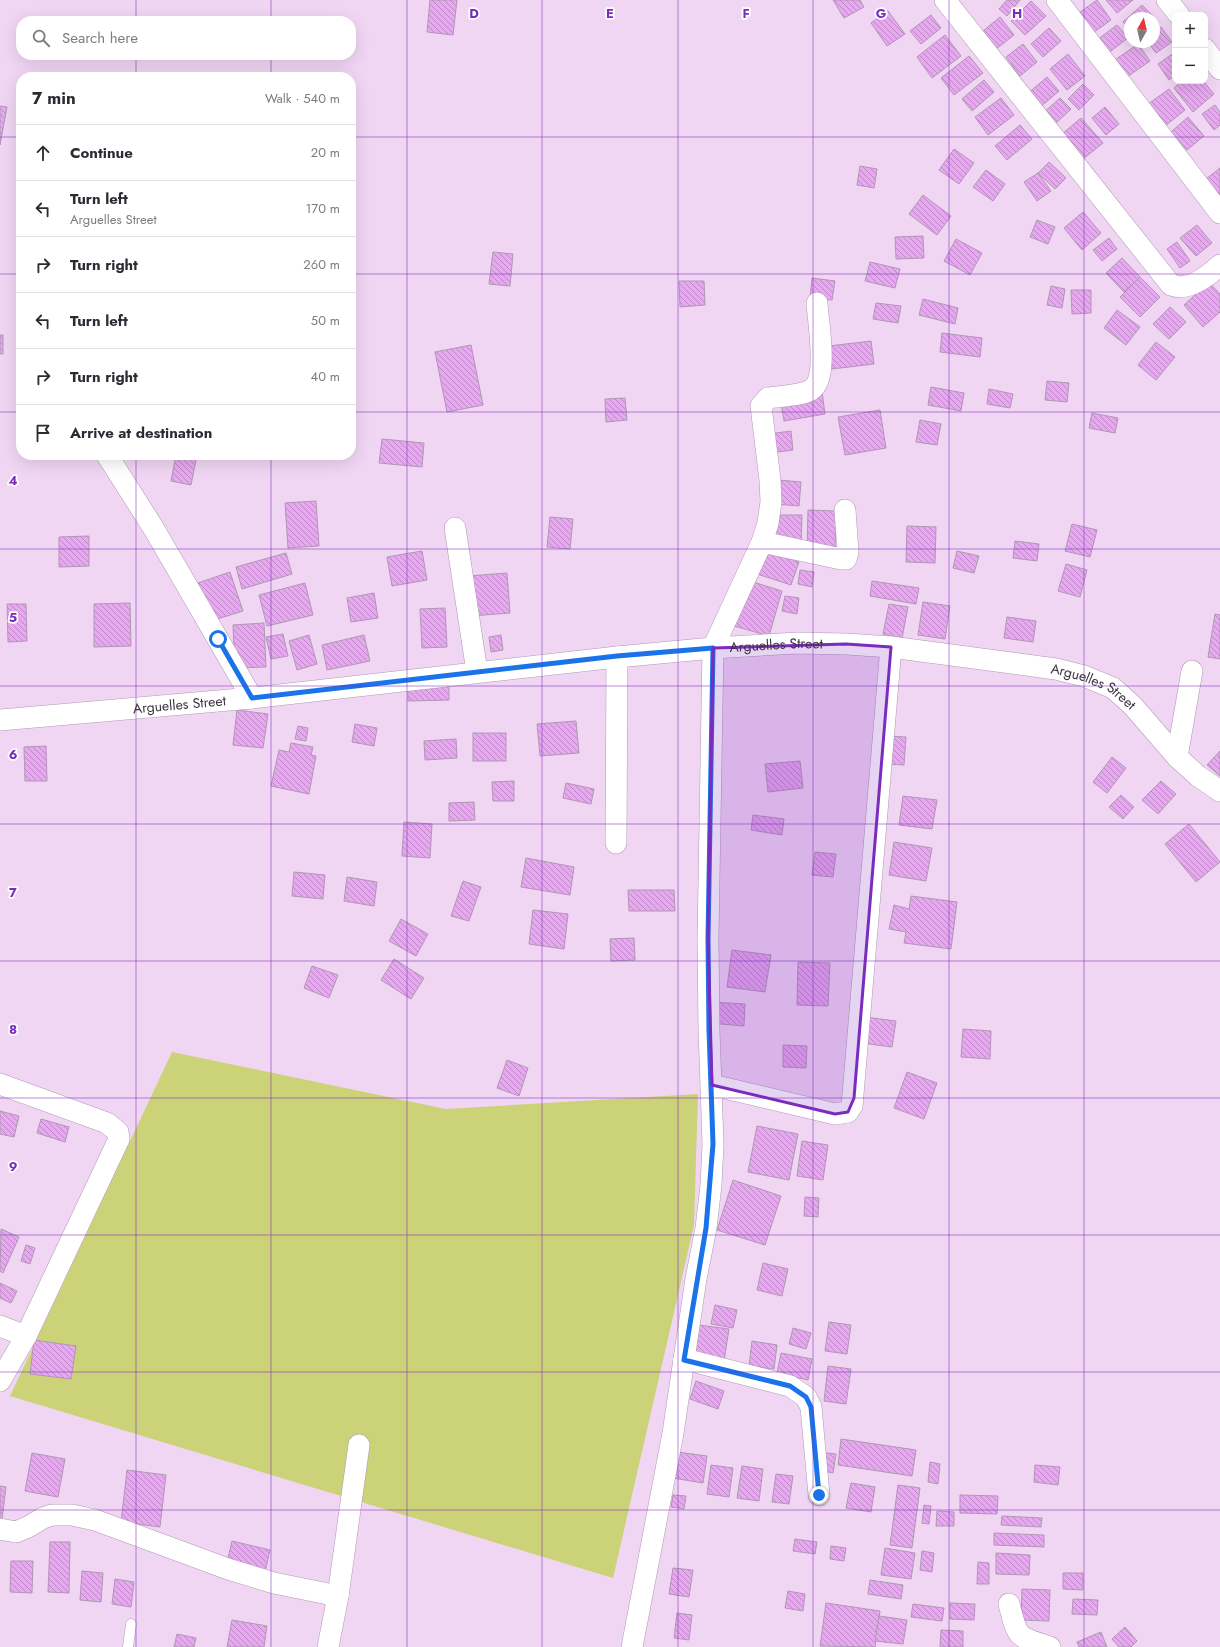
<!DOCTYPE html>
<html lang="en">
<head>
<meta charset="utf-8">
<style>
	:root { --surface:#fff; --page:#f2f2f3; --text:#2b2b33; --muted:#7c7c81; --line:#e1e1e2 }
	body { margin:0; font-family:Jost,sans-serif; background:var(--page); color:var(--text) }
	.controls { position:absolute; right:12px; top:12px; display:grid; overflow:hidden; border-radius:8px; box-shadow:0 4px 16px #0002 }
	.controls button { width:36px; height:36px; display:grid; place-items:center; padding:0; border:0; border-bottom:1px solid var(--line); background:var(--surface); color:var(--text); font:20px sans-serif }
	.compass { position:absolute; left:1124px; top:12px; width:36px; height:36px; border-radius:50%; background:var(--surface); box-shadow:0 4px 16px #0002; rotate:8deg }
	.stop { position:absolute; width:12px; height:12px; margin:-9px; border:3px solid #1a73e8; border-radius:50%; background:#fff }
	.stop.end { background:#1a73e8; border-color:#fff; box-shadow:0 1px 4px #0008 }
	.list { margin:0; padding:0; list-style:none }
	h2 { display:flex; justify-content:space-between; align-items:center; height:52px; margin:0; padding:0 16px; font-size:17px }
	h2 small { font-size:13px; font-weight:400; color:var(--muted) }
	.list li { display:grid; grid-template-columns:26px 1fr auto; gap:12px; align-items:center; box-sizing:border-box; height:56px; padding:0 16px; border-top:1px solid var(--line) }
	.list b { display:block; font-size:15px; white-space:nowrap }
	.list p { margin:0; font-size:13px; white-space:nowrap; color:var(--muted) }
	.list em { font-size:13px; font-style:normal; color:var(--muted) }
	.icon { flex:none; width:22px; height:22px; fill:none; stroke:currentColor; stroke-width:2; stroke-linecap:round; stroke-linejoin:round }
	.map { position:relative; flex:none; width:1220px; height:1647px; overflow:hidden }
	.search { position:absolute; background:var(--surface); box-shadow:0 4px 16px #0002; left:16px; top:16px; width:340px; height:44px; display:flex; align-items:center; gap:10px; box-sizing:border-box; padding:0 14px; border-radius:16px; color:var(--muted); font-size:15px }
	.panel { position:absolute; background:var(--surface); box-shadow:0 4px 16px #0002; left:16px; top:72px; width:340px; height:388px; border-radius:16px }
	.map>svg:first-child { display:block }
	.green { fill:#cbd278 }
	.building { fill:url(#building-back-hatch); stroke:#af97b3 }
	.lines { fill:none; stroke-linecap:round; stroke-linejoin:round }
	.lane-casing { stroke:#b098b4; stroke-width:11 }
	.street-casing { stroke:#b098b4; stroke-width:22 }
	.lane { stroke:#fff; stroke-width:10 }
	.street { stroke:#fff; stroke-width:21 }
	.route { stroke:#1a73e8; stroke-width:5 }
	.marked { fill:#7b2cbf; fill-opacity:0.2; stroke:#7b2cbf; stroke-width:3; stroke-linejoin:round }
	.grid { fill:none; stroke:#7b2cbf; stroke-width:1; stroke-opacity:0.55 }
	.labels { text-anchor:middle; stroke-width:3.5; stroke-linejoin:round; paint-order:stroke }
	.street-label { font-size:14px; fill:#3c323d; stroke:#fff }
	.grid-label { font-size:13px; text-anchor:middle; font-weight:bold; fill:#7b2cbf; stroke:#fff; stroke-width:3.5; stroke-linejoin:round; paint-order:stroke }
</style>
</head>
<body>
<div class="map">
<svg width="1220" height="1647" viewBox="0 0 1220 1647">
	<defs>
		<pattern id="building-back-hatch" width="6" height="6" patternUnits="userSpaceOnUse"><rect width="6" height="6" fill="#e8a8f1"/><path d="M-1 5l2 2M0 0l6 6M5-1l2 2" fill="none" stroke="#bd89c4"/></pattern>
	</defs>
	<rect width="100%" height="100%" fill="#f0d6f3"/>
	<polygon class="green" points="172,1052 446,1109 698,1094 694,1225 613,1578 10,1396"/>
	<g class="building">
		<polygon points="430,0 457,0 453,35 427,32"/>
		<polygon points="833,0 860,0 864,7 844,18"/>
		<polygon points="1007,0 1020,0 1007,16 999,9"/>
		<polygon points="1097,0 1111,20 1090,35 1076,15"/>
		<polygon points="1106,0 1133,0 1117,13"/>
		<polygon points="1031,1 1046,16 1025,35 1011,21"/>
		<polygon points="1142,5 1154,17 1130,18 1130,29 1123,22"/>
		<polygon points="888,11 905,34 887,46 871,23"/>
		<polygon points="931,15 941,28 921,44 910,31"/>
		<polygon points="1000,17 1014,35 996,49 983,31"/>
		<polygon points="1117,25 1128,38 1107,54 1097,40"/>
		<polygon points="1161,27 1172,42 1156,53 1148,42 1154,42 1154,32"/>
		<polygon points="1049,28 1061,41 1043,57 1031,44"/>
		<polygon points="945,35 961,56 932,78 917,57"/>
		<polygon points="1023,44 1037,62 1020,76 1006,57"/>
		<polygon points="1138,44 1150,61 1124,79 1112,62"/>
		<polygon points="1175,52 1175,76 1169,80 1158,64"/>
		<polygon points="1068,54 1085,76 1067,90 1050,69"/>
		<polygon points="969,56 983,73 954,95 941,78"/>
		<polygon points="1047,77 1059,91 1038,109 1026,95"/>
		<polygon points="984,80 994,92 972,111 962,99"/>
		<polygon points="1182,81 1203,81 1214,94 1193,112 1174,88"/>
		<polygon points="1083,84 1094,95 1079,110 1068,99"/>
		<polygon points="1169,89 1185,110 1165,126 1148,104"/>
		<polygon points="1001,98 1014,115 988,135 975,117"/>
		<polygon points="1060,98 1071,109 1053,126 1042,114"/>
		<polygon points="1215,105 1220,112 1220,125 1214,130 1202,114"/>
		<polygon points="0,106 7,107 0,145"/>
		<polygon points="1105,107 1119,124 1106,135 1092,118"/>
		<polygon points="1188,117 1204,136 1187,150 1171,132"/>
		<polygon points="1081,118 1103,143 1077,164 1056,139"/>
		<polygon points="1020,125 1032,139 1007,160 995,146"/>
		<polygon points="954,149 974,163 959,184 939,170"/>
		<polygon points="1049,162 1066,178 1055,189 1038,173"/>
		<polygon points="860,166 877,169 874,188 857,185"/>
		<polygon points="1220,168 1220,196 1206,179"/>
		<polygon points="986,170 1005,184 993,201 973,187"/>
		<polygon points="1038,173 1051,191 1037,201 1024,182"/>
		<polygon points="923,195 951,216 937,235 909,214"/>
		<polygon points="1083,212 1101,233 1082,250 1064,228"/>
		<polygon points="1037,220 1055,227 1048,244 1030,237"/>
		<polygon points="1197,225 1212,243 1196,256 1180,238"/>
		<polygon points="923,236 924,258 896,259 895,237"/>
		<polygon points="1109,238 1117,249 1102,261 1093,250"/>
		<polygon points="956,239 982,253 970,275 944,261"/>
		<polygon points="1177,242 1190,261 1180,268 1167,249"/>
		<polygon points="493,252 513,254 510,286 489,284"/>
		<polygon points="1122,258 1140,277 1124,292 1106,273"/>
		<polygon points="870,262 900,269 895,288 865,281"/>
		<polygon points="1140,277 1160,297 1140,317 1120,297"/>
		<polygon points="812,278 835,281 832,300 810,298"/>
		<polygon points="679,281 704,281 705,305 680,307"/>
		<polygon points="1209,282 1220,294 1220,312 1203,327 1184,305"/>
		<polygon points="1051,286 1065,289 1062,308 1047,305"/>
		<polygon points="1071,290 1091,290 1091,313 1072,314"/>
		<polygon points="923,299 958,308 955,324 919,315"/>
		<polygon points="876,303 901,306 898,323 873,319"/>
		<polygon points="1170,307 1186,322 1169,339 1153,324"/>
		<polygon points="1117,310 1140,327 1126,345 1104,328"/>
		<polygon points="942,333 982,338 980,357 940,352"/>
		<rect x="0" y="335" width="3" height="19"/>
		<polygon points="871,341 874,364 832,369 829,346"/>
		<polygon points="1156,342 1175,357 1156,380 1138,365"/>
		<polygon points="471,345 483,405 447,412 435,352"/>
		<polygon points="1047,381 1069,383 1067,402 1045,400"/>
		<polygon points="931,387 964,393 961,411 928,405"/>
		<polygon points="989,389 1013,394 1010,408 987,404"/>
		<polygon points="822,392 825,414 784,421 780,398"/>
		<polygon points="625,398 627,420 606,422 605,399"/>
		<polygon points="880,410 886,448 845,455 838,417"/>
		<polygon points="1092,413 1118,418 1115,433 1089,428"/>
		<polygon points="920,420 941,424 937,445 916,442"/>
		<polygon points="791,431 793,450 770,453 768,434"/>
		<polygon points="382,439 424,443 422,467 379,463"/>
		<polygon points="176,455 197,455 191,485 171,481"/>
		<polygon points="778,480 801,482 799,506 775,504"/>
		<polygon points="316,501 319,546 288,548 285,503"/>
		<polygon points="808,510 836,511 835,549 807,548"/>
		<polygon points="774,515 802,515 801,544 774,543"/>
		<polygon points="550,517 573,519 570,549 547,547"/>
		<polygon points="1072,524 1097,530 1090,557 1065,551"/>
		<polygon points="907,526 936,527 935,563 906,562"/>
		<polygon points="89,536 89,566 59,567 59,537"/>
		<polygon points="1015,541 1039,544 1037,561 1013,558"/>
		<polygon points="422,551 427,580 392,586 387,557"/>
		<polygon points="765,551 799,562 791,585 757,574"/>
		<polygon points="957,551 979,556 974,573 953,568"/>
		<polygon points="286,553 292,574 242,589 236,567"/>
		<polygon points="1066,564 1087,570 1080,597 1058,591"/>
		<polygon points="800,570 814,572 812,587 798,584"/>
		<polygon points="230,572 243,611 211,621 198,583"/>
		<polygon points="507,573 510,613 471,616 468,576"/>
		<polygon points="747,580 782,591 769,636 734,626"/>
		<polygon points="872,581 919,588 916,604 870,596"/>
		<polygon points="305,583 313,615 267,626 259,595"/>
		<polygon points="374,593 378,618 351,622 347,598"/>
		<polygon points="785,596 799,598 797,614 782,611"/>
		<polygon points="923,602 950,606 945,639 918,635"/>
		<polygon points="130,603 131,646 94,647 94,604"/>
		<polygon points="7,604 26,604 27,641 8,642"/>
		<polygon points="889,604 908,607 902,638 883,634"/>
		<polygon points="445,608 447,647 422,648 420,609"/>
		<polygon points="1215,614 1220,615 1220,659 1208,657"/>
		<polygon points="1007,617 1036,621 1033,642 1004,638"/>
		<polygon points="264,623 266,667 235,668 233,625"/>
		<polygon points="283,634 288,656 271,659 266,637"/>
		<polygon points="309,635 317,664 297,670 289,641"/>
		<polygon points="364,635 370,661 327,670 322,645"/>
		<polygon points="501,635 503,650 491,652 489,637"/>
		<polygon points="408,683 449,683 449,700 408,701"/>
		<polygon points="237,710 268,714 263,748 233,745"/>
		<polygon points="576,721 579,753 540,756 537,724"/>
		<polygon points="355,724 377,728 374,746 352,742"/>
		<polygon points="298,726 308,728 306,741 295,739"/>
		<rect x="473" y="733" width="33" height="28"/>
		<polygon points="886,736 906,737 904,765 885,764"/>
		<polygon points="456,739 457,758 425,760 424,741"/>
		<polygon points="291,743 313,747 311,755 316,756 309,794 271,786 279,750 289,752"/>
		<polygon points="46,746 47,781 25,781 24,747"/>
		<polygon points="1220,751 1220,776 1207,765"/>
		<polygon points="1112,757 1126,768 1107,793 1093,782"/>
		<polygon points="800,761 803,788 768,792 765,764"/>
		<polygon points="514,781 514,801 493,801 492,782"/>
		<polygon points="1161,781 1176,794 1158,814 1142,800"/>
		<polygon points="566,783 594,789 591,804 563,798"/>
		<polygon points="1121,795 1134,807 1123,819 1109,807"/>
		<polygon points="903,796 937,800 932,829 899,825"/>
		<polygon points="474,802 475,820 449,821 449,803"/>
		<polygon points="753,815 784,819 782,835 751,830"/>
		<polygon points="404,822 432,824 430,858 402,856"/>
		<polygon points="1189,824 1220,862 1196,882 1165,844"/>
		<polygon points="894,842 932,848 926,881 889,875"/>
		<polygon points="815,852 836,854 833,877 812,875"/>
		<polygon points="526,858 574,867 570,895 521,887"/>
		<polygon points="294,872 325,875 323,899 292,896"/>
		<polygon points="347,877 377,882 374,906 344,901"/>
		<polygon points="463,881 481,887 469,921 451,916"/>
		<polygon points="628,890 674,890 675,911 629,911"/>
		<polygon points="911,896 957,902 951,949 904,943 906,932 889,929 894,905 909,909"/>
		<polygon points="533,910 568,914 564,949 529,944"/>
		<polygon points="401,919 428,934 416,956 389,941"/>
		<polygon points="634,938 635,960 611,961 610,939"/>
		<polygon points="732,950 771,955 765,992 727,987"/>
		<polygon points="394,959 424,978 411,999 381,980"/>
		<polygon points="798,962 830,963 828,1006 797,1005"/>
		<polygon points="312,966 338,975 329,998 304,988"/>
		<polygon points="711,1002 745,1004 744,1026 709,1023"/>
		<polygon points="865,1017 896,1021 892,1047 862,1043"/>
		<polygon points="963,1029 991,1031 990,1059 961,1057"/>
		<polygon points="783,1045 807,1046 806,1068 783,1067"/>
		<polygon points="507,1060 528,1068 519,1096 497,1088"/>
		<polygon points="907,1072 937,1083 924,1119 894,1108"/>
		<polygon points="0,1111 19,1116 14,1137 0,1134"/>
		<polygon points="41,1119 69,1127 65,1142 37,1133"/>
		<polygon points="757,1126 798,1134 789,1180 748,1172"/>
		<polygon points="802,1141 828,1145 823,1180 797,1176"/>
		<polygon points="733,1180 781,1196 765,1245 717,1230"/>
		<polygon points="805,1197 819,1198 818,1217 804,1216"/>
		<polygon points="1,1229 19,1237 3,1273 0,1271"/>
		<polygon points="26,1245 35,1248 30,1264 21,1261"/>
		<polygon points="763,1263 788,1269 782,1296 757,1290"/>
		<polygon points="0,1283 17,1291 11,1303 0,1298"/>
		<polygon points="715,1305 737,1310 733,1328 711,1324"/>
		<polygon points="829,1322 851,1325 847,1354 825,1351"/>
		<polygon points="699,1325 729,1329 724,1361 695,1357"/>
		<polygon points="793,1328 811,1333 806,1349 789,1344"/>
		<polygon points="34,1340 76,1346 71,1379 30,1374"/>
		<polygon points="752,1341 777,1345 774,1369 749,1366"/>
		<polygon points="781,1353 812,1359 808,1380 777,1373"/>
		<polygon points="828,1366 851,1369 846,1404 824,1401"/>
		<polygon points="696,1381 724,1391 718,1409 690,1399"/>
		<polygon points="841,1439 916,1450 912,1476 838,1465"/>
		<polygon points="677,1452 707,1456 703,1483 673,1478"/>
		<polygon points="819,1452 836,1454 833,1473 817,1470"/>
		<polygon points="32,1453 65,1459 58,1497 25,1491"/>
		<polygon points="930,1462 940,1464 938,1484 928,1482"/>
		<polygon points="711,1465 733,1468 729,1497 707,1494"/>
		<polygon points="1035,1465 1060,1467 1058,1485 1034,1482"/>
		<polygon points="742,1466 763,1469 759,1501 737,1498"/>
		<polygon points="127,1470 166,1475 160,1527 121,1522"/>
		<polygon points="776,1474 793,1476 789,1504 772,1502"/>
		<polygon points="851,1483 875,1487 871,1512 846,1508"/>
		<polygon points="898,1485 920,1488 912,1548 890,1545"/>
		<polygon points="0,1486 6,1487 2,1519 0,1519"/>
		<polygon points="673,1495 686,1496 684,1509 671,1507"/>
		<polygon points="960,1495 998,1496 997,1514 960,1513"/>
		<polygon points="924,1505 931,1506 929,1524 922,1523"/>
		<polygon points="937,1511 954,1512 954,1526 936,1526"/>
		<polygon points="1002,1516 1042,1518 1041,1527 1001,1525"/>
		<polygon points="994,1533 1044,1535 1044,1547 994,1545"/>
		<polygon points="795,1539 817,1542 815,1554 793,1551"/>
		<polygon points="232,1541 270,1550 265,1572 227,1562"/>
		<polygon points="50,1542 70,1542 69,1593 48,1592"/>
		<polygon points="831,1546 846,1548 844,1561 830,1559"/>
		<polygon points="885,1548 915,1553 911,1579 881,1575"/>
		<polygon points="922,1551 934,1553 932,1572 920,1570"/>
		<polygon points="996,1553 1030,1555 1029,1575 996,1574"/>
		<polygon points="11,1561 33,1561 32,1593 10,1592"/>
		<polygon points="978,1562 989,1563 989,1584 977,1584"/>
		<polygon points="673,1568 693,1570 689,1597 669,1594"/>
		<polygon points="82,1571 103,1573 101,1602 80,1600"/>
		<polygon points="1063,1573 1083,1573 1083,1590 1063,1589"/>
		<polygon points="115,1579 134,1582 131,1607 112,1604"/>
		<polygon points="870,1580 903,1585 901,1599 868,1594"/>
		<polygon points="1022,1589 1050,1590 1049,1621 1021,1620"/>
		<polygon points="788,1591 805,1594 803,1611 785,1608"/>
		<polygon points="1073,1599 1098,1600 1097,1615 1072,1614"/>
		<polygon points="826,1603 880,1611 875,1647 820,1646"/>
		<polygon points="950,1603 975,1604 974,1620 950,1619"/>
		<polygon points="913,1604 944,1608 942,1621 911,1617"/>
		<polygon points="677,1613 692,1615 689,1640 674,1638"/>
		<polygon points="879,1616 907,1620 903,1644 875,1641"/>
		<polygon points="232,1620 267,1626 264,1647 227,1647"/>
		<polygon points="1125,1627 1137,1641 1131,1647 1119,1647 1112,1639"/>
		<polygon points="941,1630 963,1631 963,1647 940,1647"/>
		<polygon points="1101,1632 1107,1647 1079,1647 1077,1642"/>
		<polygon points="177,1634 196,1638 194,1647 174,1647"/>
	</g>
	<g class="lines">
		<defs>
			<polyline id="lane" points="128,1647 131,1624"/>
			<g id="street">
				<path d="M945,0l226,285c17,7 37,-9 49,-20"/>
				<polyline points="1057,0 1220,213"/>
				<polyline points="1167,0 1179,15"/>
				<polyline points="1205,49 1220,69"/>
				<polyline points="107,455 154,529 252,698"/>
				<polyline points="455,528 477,672"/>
				<polyline points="762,542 841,559 846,559 848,552 845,510"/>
				<path id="s1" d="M0,720l252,-22 365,-41 96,-9 84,-5 49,1 45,3 165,22 28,7 29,12 20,18 44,51 21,19 22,15"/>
				<polyline points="1177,757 1192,671"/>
				<polyline points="616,843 617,657"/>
				<polyline points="0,1084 107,1123 118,1132 119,1139 26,1336 0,1381"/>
				<polyline points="712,1085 835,1114 848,1112 852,1106 891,647"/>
				<polyline points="0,1326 26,1336"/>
				<polyline points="684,1359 790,1386 806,1397 811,1407 819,1495"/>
				<polyline points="0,1529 16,1532 28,1527 43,1518 52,1515 72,1515 95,1520 228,1569 274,1583 338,1596"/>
				<path d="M1009,1604c9,34 6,32 41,43"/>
				<polyline points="328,1647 338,1596 359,1445"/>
				<path d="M632,1647l41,-214 23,-154 10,-51 5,-43 2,-41 -4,-114 -1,-91 5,-291 49,-106 6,-19 3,-21 -1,-22 -9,-74 7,-8c13,-2 32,-2 43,-8 18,-11 7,-68 6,-87"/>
			</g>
		</defs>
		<use href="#lane" class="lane-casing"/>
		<use href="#street" class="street-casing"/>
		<use href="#lane" class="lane"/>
		<use href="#street" class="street"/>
	</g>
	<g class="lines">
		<polyline class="route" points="218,639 252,698 617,656 713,648 708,939 709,1030 713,1144 706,1228 684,1360 790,1386 806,1397 811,1407 819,1495"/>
	</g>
	<path class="marked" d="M846,644l45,3 -37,451 -6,14 -13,2 -123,-29 -4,-146 5,-291z"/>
	<path class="grid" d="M136,0v21M271,0v21M407,0v1647M542,0v1647M678,0v1647M813,0v1647M949,0v1647M1084,0v1647M136,55v22M271,55v22M0,137h21M351,137h869M0,274h21M351,274h869M0,412h21M351,412h869M136,455v1192M271,455v1192M0,549h1220M0,686h1220M0,824h1220M0,961h1220M0,1098h1220M0,1235h1220M0,1372h1220M0,1510h1220"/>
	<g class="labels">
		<g class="street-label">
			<text dy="5" stroke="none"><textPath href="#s1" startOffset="780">Arguelles Street</textPath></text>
			<text dy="5" stroke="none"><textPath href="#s1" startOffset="1103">Arguelles Street</textPath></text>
			<text dy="5" stroke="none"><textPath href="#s1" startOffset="180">Arguelles Street</textPath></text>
		</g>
	</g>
	<g class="grid-label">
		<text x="474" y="18">D</text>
		<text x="610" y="18">E</text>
		<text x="746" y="18">F</text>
		<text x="881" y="18">G</text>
		<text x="1017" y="18">H</text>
		<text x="13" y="485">4</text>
		<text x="13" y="622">5</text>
		<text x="13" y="759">6</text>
		<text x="13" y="897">7</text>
		<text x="13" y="1034">8</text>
		<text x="13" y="1171">9</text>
	</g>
</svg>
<div class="controls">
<button>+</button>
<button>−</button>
</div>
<svg class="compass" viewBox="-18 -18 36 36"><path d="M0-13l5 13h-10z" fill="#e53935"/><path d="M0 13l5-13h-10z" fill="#7c7c81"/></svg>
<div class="stop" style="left:218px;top:639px"></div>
<div class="stop end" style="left:819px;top:1495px"></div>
<div class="search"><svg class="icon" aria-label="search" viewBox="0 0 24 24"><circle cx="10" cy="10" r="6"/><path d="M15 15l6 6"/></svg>Search here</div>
<section class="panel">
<h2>7 min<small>Walk · 540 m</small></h2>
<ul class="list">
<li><svg class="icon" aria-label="ahead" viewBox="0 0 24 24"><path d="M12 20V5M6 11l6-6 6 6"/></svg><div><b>Continue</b></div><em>20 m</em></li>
<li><svg class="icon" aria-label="left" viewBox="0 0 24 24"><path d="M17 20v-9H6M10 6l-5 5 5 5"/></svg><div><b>Turn left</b><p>Arguelles Street</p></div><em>170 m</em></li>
<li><svg class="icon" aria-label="right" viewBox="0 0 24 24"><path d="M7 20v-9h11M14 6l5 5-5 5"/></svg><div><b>Turn right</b></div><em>260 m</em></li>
<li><svg class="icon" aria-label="left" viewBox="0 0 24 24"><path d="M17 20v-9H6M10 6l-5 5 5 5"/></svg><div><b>Turn left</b></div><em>50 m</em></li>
<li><svg class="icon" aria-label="right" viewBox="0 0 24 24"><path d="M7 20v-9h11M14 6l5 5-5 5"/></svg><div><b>Turn right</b></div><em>40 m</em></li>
<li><svg class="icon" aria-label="arrive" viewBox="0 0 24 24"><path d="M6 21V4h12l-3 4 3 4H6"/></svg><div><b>Arrive at destination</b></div></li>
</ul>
</section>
</div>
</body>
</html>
